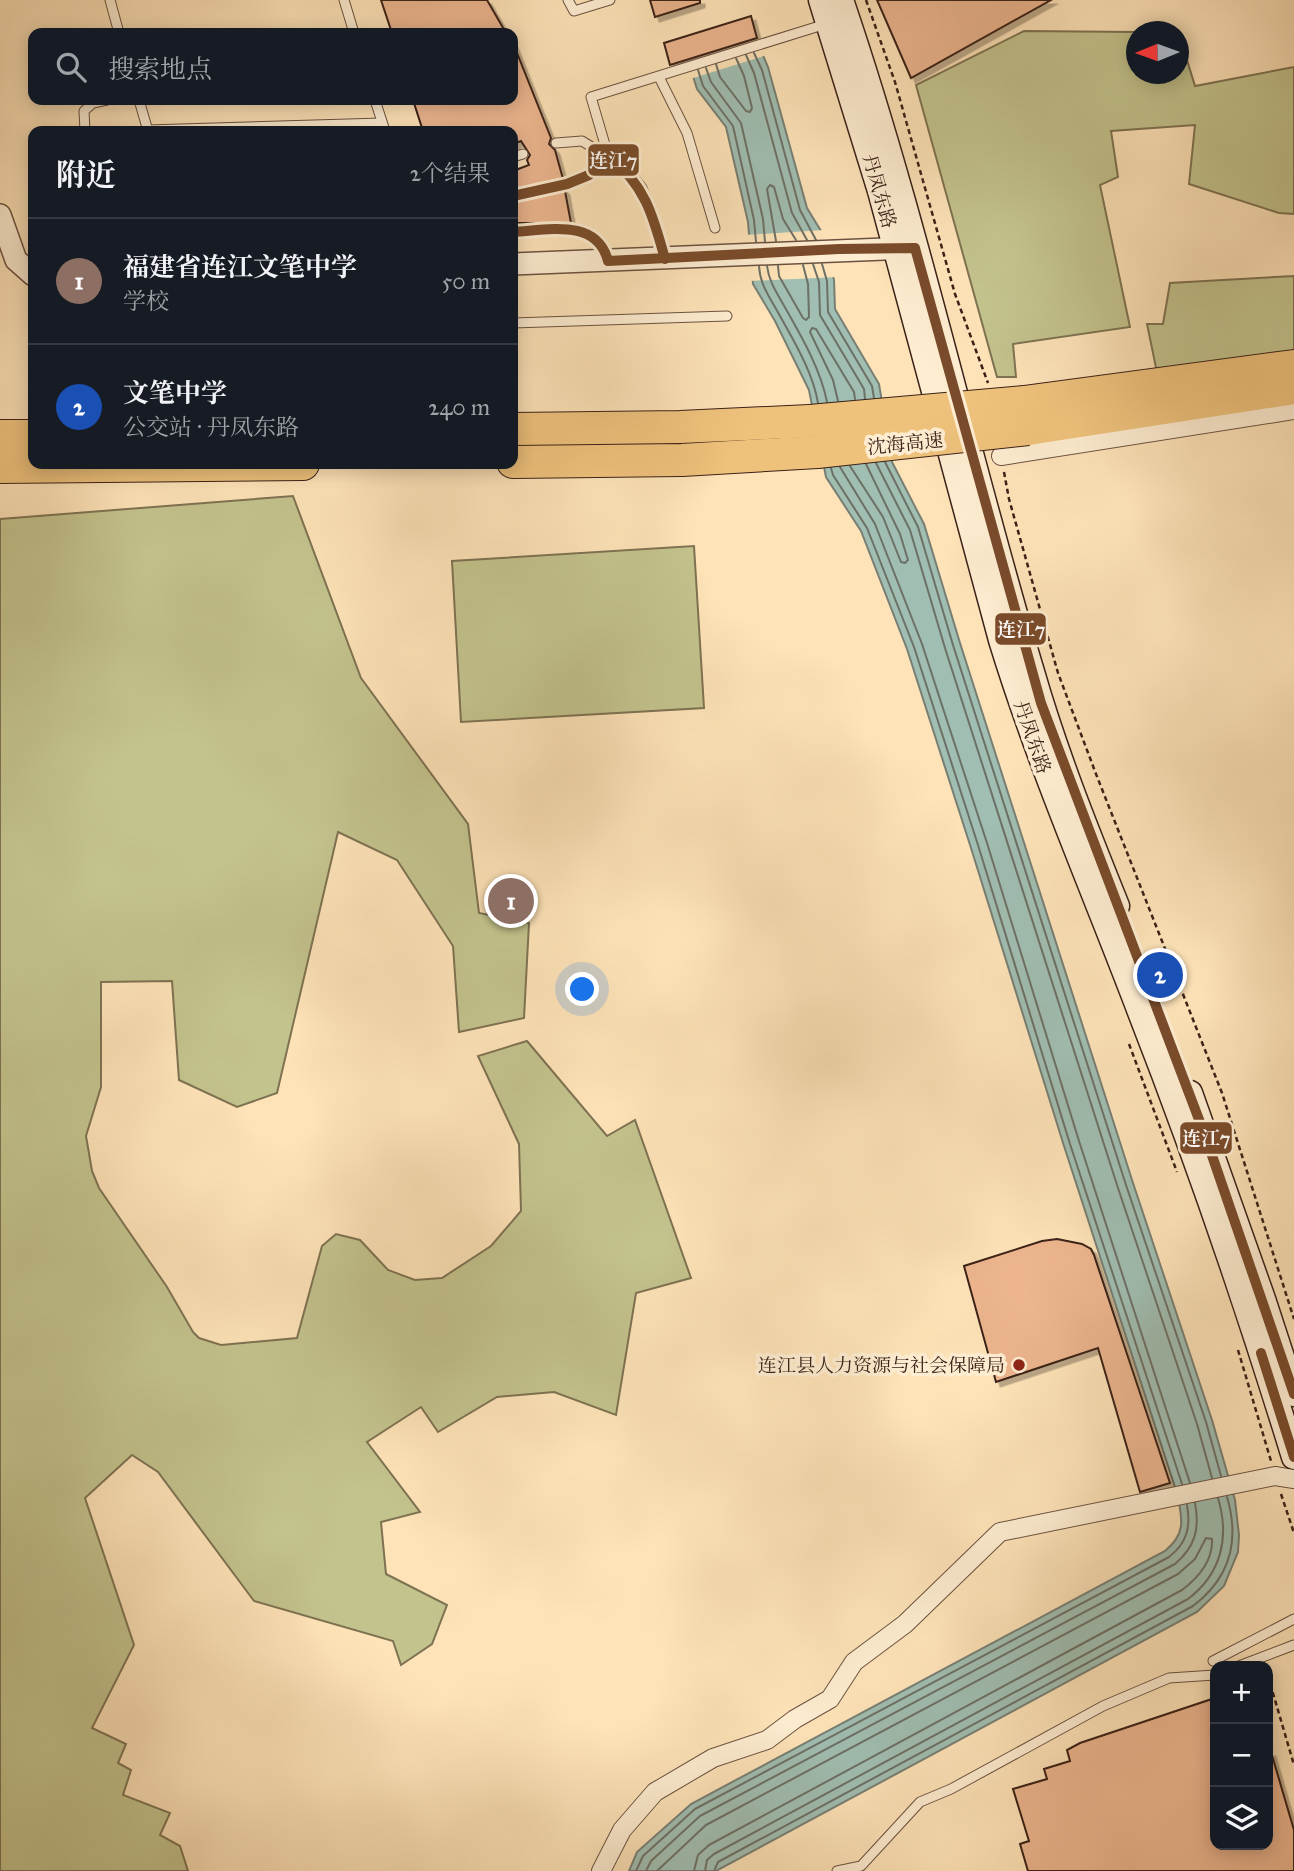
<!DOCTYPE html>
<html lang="zh">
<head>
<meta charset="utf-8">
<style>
	:root { --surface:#171b24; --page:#20242c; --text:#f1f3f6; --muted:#9ea1a6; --line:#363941; --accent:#8c9099 }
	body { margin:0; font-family:"IM FELL Great Primer","Noto Serif SC",serif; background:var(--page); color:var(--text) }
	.controls { position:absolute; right:21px; bottom:21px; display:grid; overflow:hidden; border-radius:14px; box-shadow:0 4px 18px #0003 }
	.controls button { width:63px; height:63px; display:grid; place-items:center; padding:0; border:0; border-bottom:2px solid var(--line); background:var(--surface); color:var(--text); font:35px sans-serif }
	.compass { position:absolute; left:1126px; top:21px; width:63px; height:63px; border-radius:50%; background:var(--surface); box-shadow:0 4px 18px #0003; rotate:269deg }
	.you { position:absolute; left:583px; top:990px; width:24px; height:24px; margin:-18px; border:5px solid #fff; border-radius:50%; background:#1a73e8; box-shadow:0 0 0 10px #1a73e833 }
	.badge { display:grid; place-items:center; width:46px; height:46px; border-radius:50%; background:var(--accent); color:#fff; font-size:23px; font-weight:700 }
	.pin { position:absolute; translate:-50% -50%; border:4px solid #fff; box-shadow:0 2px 7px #0006 }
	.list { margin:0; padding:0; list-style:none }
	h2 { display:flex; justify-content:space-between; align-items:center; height:91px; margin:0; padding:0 28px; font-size:30px }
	h2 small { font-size:23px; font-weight:400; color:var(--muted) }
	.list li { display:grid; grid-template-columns:46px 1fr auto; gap:21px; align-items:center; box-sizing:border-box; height:126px; padding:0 28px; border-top:2px solid var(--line) }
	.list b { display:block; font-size:26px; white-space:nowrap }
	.list p { margin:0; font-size:23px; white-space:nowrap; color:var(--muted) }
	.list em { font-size:23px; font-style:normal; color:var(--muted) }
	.icon { flex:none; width:38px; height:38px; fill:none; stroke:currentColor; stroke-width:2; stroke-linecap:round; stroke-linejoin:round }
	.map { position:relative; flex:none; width:1294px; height:1871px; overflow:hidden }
	.search { position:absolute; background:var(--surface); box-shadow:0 4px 18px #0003; left:28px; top:28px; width:490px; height:77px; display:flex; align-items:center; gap:18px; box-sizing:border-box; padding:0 24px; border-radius:14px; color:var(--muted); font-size:26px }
	.panel { position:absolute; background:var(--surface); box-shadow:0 4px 18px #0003; left:28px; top:126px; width:490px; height:343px; border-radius:14px }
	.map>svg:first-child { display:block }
	.green { fill:#c3c38d; stroke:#7e7252; stroke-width:2 }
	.water { fill:#a0beb2; stroke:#777f74; stroke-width:2 }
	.pier { fill:#fee3b8 }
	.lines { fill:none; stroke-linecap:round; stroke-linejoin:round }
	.shore { stroke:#6d7065; stroke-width:2 }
	.building { fill:#ecb58e; stroke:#3a2118; stroke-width:2; filter:url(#shadow) }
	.service-casing { stroke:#6b5240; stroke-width:11 }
	.minor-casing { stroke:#6b5240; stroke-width:20 }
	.tertiary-casing { stroke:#6b5240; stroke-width:24 }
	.secondary-casing { stroke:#3a2118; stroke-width:27 }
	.motorway-casing { stroke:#3a2118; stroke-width:34 }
	.path { stroke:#3a2118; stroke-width:2.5; stroke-dasharray:5 3.5; stroke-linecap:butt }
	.service { stroke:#feedd1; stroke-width:9 }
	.minor { stroke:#feedd1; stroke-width:18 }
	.tertiary { stroke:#feedd1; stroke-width:21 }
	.secondary { stroke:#feedd1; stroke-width:24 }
	.motorway { stroke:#efc27c; stroke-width:32 }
	.motorway-bridge-casing { stroke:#3a2118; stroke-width:34; stroke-linecap:butt }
	.motorway-bridge { stroke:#efc27c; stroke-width:32 }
	.bus-1-casing { stroke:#feedd1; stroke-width:16 }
	.bus-1 { stroke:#7a4b2a; stroke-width:10 }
	.poi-dot { fill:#8f2418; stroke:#feedd1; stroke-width:2.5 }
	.labels { text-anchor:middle; stroke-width:7; stroke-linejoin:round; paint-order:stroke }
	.street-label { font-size:19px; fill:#3a2118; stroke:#feedd1 }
	.poi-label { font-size:19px; fill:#3a2118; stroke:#feedd1; text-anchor:end }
	.line-badge { stroke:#feedd1; stroke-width:2.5 }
	.badge-label { font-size:19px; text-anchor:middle; font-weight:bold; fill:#fff }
</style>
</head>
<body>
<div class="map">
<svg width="1294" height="1871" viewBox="0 0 1294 1871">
	<defs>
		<filter id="shadow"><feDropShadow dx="4.5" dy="4.5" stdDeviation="0" flood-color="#0004"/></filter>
	</defs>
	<rect width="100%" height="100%" fill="#fee3b8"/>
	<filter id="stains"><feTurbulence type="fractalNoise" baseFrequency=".00286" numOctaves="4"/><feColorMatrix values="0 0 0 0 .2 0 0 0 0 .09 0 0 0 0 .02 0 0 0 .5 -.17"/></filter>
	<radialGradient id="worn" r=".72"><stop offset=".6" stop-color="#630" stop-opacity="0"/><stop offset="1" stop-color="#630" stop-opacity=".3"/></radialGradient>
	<g class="green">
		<polygon points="1024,31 1136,32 1136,74 1178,74 1179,34 1195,86 1294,67 1294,214 1279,213 1189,184 1195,125 1111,131 1118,177 1100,185 1130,327 1013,344 1016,377 997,377 916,85"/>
		<polygon points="1294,276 1294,401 1167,421 1147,324 1163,324 1170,283"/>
		<polygon points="293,496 361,678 468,824 479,913 529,923 524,1018 459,1032 453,946 397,860 338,832 277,1093 237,1107 179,1080 172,981 101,982 101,1087 86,1136 92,1171 99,1188 167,1287 193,1332 199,1338 221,1345 297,1338 322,1246 336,1234 360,1240 388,1270 415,1280 442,1278 491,1246 521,1211 519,1144 478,1056 527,1041 607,1136 635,1120 691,1278 636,1293 616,1415 554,1392 497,1397 438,1432 421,1407 367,1442 420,1512 381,1522 386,1574 447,1605 432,1644 401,1665 393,1641 254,1601 158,1472 132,1455 85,1498 134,1645 92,1728 126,1744 118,1763 131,1770 123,1795 170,1813 160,1835 180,1846 188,1871 0,1871 0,519"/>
		<polygon points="694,546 704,708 461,722 452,561"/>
	</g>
	<path class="water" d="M669,0h70l29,67 39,141 14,23 13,49 1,29 44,75 13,78 32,62 36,119 173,540 79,237 23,80 4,35 -1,17 -14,34 -27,26 -481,259h-87l8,-19 54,-48 474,-253c22,-18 17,-33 12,-58l-113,-347 -93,-298 -64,-199 -46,-118 -35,-54 -17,-87 -34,-69 -22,-37 -5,-62 -22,-95 -29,-38z"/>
	<g class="pier">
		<polygon points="665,0 743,0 767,55 690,79"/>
		<polygon points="824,230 837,277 749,281 745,235"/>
	</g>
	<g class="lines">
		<g class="shore">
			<polyline points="754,53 762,70 800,210 816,240"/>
			<polyline points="746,55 754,73 792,213 807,240"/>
			<polyline points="716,64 720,77 746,111 750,112 752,108 744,76 736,58"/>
			<polyline points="706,68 711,82 741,123 763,219 765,242"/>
			<polyline points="698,70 703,86 733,126 754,220 756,242"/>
			<polyline points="776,241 767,189 770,185 774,187 783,219 796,240"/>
			<polyline points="813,264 819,282 820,315 864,389 865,399"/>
			<polyline points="822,264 827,281 828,312 872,386 874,398"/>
			<path d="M759,266c1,20 12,33 21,50 15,27 33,57 38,87"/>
			<path d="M767,266c2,17 12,30 20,45 16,28 34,60 40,91"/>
			<polyline points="778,266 779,276 803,318 806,320 809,317 808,284 803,265"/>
			<polyline points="838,401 833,380 810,332 812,328 816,329 854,392 855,399"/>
			<polyline points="885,462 918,527 953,645 1126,1185 1206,1422 1221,1476"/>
			<polyline points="876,463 910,530 945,648 1118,1188 1197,1424 1212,1478"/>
			<polyline points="850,466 883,517 901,562 905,563 908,560 900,534 866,464"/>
			<polyline points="840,467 875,524 922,644 987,843 1079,1141 1190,1483"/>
			<polyline points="831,468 833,475 867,528 914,647 978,845 1070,1144 1182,1484"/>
			<path d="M636,1871l7,-15 52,-47 474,-252c18,-14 22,-30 18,-52"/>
			<path d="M646,1871l5,-10 49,-45 475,-252c20,-17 25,-35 20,-61"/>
			<path d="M657,1871l49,-46 472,-251 17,-15 11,-21 6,1c1,21 -13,38 -30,51l-473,255 -11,10 -4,16"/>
			<path d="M705,1871l2,-11 7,-6 474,-255c33,-25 42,-61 30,-101"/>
			<path d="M714,1871l4,-9 475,-256c37,-28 47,-65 34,-109"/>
		</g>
	</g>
	<g class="building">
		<polygon points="381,0 487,0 506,33 392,33"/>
		<polygon points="650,0 700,0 700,3 655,17"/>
		<polygon points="877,0 1051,0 911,78"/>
		<polygon points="751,16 757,38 670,65 664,43"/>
		<polygon points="513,43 551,138 549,144 555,150 563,179 560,186 565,191 571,223 513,223 513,171 529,165 527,160 530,155 521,141 513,144 513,131 423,131 413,100 513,100"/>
		<polygon points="1057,1239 1082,1244 1091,1249 1094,1255 1170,1483 1140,1492 1098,1348 996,1382 964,1266 1042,1241"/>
		<polygon points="1215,1698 1215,1845 1268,1845 1268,1753 1271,1752 1294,1830 1294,1871 1028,1871 1020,1844 1029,1841 1013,1789 1047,1779 1044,1769 1070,1761 1067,1750 1080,1743"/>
	</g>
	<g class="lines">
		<defs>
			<g id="service">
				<polyline points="110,0 119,33"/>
				<polyline points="344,0 354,33"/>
				<polyline points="568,0 574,11 610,0"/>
				<polyline points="659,77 687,133 715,228"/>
				<polyline points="139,100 148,131"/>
				<polyline points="375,100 385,131"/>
				<polyline points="147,130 382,123"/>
				<polyline points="85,131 84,111 93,103 107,100"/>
				<polyline points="556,143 582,141 626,168 642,188 653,215 665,257"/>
				<polyline points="608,155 591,97 826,24"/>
				<polyline points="513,157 523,154"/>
				<polyline points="567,184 589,175 608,155"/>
				<path d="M513,232c20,-1 70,-7 84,7 7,6 9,12 11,20"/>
				<polyline points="513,323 727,316"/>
				<polyline points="1213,1661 1294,1619"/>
				<polyline points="1239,1666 1294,1645"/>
				<polyline points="837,1871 861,1866 920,1802 951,1789 1103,1706 1169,1678 1215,1675"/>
			</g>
			<g id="minor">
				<polyline points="1001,456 1294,410"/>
				<polyline points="601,1871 622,1830 655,1792 713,1758 767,1740 795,1719 830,1699 854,1662 905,1624 1000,1532 1275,1476 1294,1479"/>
			</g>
			<g id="tertiary">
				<polyline points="0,215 16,260 33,275"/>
				<polyline points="513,264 909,248"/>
			</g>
			<g id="secondary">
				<path d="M821,0l59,191 121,449c39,127 92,248 139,372 57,146 108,295 154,445"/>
				<path d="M841,0c75,220 124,449 191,672 23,80 54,157 85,234"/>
				<polyline points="1190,1093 1263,1299 1294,1394"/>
			</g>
			<g id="motorway">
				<polyline points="1024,402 1294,366"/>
				<polyline points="513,429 680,427 810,421"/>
				<polyline points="1028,429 1294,388"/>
				<polyline points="0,436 33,436"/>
				<polyline points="513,462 682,460 817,452"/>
				<polyline points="0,467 303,464"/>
			</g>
		</defs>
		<use href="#service" class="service-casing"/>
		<use href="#minor" class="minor-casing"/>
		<use href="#tertiary" class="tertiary-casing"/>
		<use href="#secondary" class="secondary-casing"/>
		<use href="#motorway" class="motorway-casing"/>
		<g class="path">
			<polyline points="866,0 895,82 955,294 988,383"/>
			<polyline points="1004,472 1009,499 1058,673 1096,774 1222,1093 1294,1319"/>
			<polyline points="1129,1044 1177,1172"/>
			<polyline points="1238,1350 1271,1461"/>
			<polyline points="1281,1494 1294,1533"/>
			<polyline points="1268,1676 1294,1765"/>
		</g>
		<use href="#service" class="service"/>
		<use href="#minor" class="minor"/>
		<use href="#tertiary" class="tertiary"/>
		<use href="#secondary" class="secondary"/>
		<use href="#motorway" class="motorway"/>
		<defs>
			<g id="motorway-bridge">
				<polyline points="810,421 1024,402"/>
				<polyline points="817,452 1028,429"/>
			</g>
		</defs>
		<use href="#motorway-bridge" class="motorway-bridge-casing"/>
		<use href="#motorway-bridge" class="motorway-bridge"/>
		<defs>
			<g id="bus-1">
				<path d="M513,196l54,-12 22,-9 19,-20c37,30 45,60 57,104"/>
				<path d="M513,232c35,-2 84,-14 95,29l231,-12 76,-1 126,455 165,435 88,256"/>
				<polyline points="1261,1353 1294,1457"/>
			</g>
		</defs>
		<use href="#bus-1" class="bus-1-casing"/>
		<use href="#bus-1" class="bus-1"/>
	</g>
	<circle class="poi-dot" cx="1019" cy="1365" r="7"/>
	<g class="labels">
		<g class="street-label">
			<text transform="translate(880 191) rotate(74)" y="7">丹凤东路</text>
			<text transform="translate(905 443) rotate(-6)" y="7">沈海高速</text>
			<text transform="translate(1033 737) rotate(71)" y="7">丹凤东路</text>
		</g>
		<g class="poi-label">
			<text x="1005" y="1372">连江县人力资源与社会保障局</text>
		</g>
	</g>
	<g class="line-badge">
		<rect x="587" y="143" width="53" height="34" rx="7" fill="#7a4b2a"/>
		<rect x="994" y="612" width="53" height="34" rx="7" fill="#7a4b2a"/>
		<rect x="1179" y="1121" width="54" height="34" rx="7" fill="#7a4b2a"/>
	</g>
	<g class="badge-label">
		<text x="613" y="167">连江7</text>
		<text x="1021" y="636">连江7</text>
		<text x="1206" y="1145">连江7</text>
	</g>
	<rect width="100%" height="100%" filter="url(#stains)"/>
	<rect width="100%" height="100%" fill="url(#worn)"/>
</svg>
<div class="controls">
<button>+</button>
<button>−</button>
<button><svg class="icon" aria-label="layers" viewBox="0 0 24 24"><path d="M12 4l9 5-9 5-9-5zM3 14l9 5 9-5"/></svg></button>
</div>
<svg class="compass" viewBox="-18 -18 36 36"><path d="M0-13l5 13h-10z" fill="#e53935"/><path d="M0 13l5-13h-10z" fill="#9ea1a6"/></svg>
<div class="you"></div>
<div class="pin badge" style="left:511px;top:901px;background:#8d6e63">1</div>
<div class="pin badge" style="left:1160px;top:975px;background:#1a4fb4">2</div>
<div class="search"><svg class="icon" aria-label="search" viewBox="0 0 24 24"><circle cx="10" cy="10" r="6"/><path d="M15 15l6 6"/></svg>搜索地点</div>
<section class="panel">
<h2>附近<small>2个结果</small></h2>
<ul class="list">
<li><span class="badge" style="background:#8d6e63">1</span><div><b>福建省连江文笔中学</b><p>学校</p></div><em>50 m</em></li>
<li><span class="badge" style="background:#1a4fb4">2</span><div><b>文笔中学</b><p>公交站 · 丹凤东路</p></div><em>240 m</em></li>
</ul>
</section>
</div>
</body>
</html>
